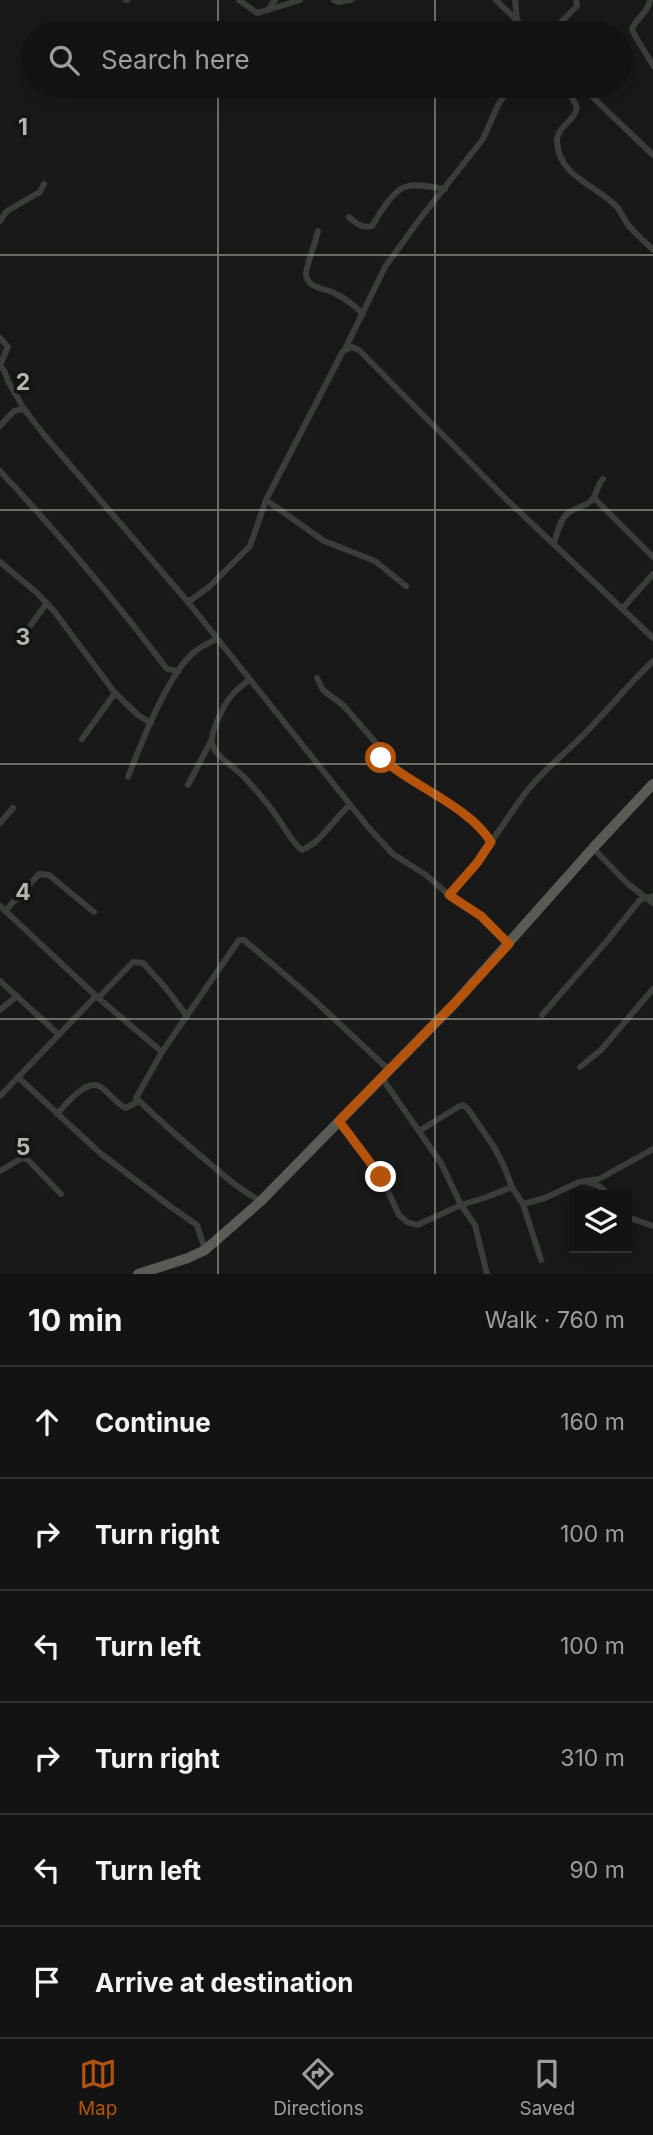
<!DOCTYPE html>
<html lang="en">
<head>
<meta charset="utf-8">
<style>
	:root { --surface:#121312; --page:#1b1c1b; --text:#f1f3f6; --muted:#9c9e9f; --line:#313232; --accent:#b45309 }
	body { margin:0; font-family:Inter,sans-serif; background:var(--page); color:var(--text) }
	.controls { position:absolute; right:21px; bottom:21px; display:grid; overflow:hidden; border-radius:0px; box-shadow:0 7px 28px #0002 }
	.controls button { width:63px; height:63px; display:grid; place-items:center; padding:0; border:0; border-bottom:2px solid var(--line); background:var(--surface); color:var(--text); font:35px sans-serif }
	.stop { position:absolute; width:21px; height:21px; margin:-16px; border:5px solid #b45309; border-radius:50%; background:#fff }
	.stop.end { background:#b45309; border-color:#fff; box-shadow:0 2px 7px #0008 }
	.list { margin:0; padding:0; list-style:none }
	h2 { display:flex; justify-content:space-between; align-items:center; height:91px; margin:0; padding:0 28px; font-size:30px }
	h2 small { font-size:23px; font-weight:400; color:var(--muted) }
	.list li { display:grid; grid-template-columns:46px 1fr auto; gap:21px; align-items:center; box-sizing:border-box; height:112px; padding:0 28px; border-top:2px solid var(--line) }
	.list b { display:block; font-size:26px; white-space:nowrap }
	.list em { font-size:23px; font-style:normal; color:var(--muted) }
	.icon { flex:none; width:38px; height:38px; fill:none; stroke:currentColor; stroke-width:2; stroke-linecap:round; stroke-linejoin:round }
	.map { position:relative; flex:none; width:653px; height:1274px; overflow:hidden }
	.search { position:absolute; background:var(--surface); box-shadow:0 7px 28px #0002; left:21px; right:21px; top:21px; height:77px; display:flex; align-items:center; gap:18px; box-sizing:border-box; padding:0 24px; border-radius:38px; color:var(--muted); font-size:26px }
	.sheet { height:763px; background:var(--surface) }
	nav { display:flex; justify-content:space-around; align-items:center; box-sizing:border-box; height:98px; border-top:2px solid var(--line); background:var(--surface); font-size:19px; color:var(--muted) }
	nav a { display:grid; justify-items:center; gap:4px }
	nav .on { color:var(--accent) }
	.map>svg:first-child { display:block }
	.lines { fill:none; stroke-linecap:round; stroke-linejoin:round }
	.minor { stroke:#3a3e39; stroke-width:6 }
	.primary { stroke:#585c55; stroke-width:10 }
	.route { stroke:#b45309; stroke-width:9 }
	.grid { fill:none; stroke:#b1b7ab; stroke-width:2; stroke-opacity:0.55 }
	.grid-label { font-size:23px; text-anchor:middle; font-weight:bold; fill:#b1b7ab; stroke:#131413; stroke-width:7; stroke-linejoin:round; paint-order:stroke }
</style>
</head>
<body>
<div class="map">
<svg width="653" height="1274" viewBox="0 0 653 1274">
	<rect width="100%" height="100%" fill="#181918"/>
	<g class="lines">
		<g class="minor">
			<polyline points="126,0 127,0"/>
			<polyline points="239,0 257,13 268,10 275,0"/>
			<polyline points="334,0 338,2 351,0"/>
			<polyline points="496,0 530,33"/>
			<polyline points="515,0 517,20"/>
			<path d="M650,0c-2,13 -13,17 -18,29 5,13 15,24 21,37"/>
			<polyline points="268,10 300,0"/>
			<polyline points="550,33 577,6 576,0"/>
			<path d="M566,86c3,7 7,13 10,19 4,14 -20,20 -19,37 2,36 41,43 61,66 4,6 7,13 12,19 7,8 15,15 23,23"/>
			<polyline points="581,86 653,155"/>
			<path d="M349,217c7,6 13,12 23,9 7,-11 20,-35 33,-39 11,-4 28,0 40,2"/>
			<polyline points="0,221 7,211 40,192 44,184"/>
			<path d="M318,231c-2,11 -12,35 -12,43 1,15 20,14 30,20 10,5 19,12 27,20"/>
			<polyline points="0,338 8,347 0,365"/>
			<polyline points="345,349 385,267 419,220 483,139 498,105 511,86"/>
			<polyline points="0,366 4,370 8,381 24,409 45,436 188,602 368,827 393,854 426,875 449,895 481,916 509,944"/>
			<polyline points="0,426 14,411 24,409"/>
			<path d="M0,471c59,63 115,129 167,198l12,2"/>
			<polyline points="594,498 653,557"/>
			<polyline points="266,500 343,351 352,347 359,350 507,500 653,638"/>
			<path d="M554,543c3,-9 6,-24 14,-30 8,-6 18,-6 25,-14 4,-6 4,-14 10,-20"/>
			<polyline points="0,562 36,592 54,611 115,693 138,715 151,723"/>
			<polyline points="188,602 209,587 250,546 266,500 324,541 375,561 406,586"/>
			<polyline points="622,609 653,574"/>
			<polyline points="21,638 47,603"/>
			<polyline points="317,678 323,690 344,706 376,743 381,758 390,766 448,803 471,820 486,835 491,842"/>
			<path d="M249,680c-5,4 -11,8 -16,14 -8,8 -23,38 -21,49 3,14 23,24 33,35 12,13 25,27 34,42 8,11 13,22 23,30 20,-8 32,-32 48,-45"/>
			<polyline points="82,739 115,693"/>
			<path d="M128,777c13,-33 39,-101 65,-124 7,-6 15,-10 24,-14"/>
			<polyline points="188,785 211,741"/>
			<polyline points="0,823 13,808"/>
			<polyline points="593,848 628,884 653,903"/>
			<path d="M449,895c28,-30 50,-65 74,-99 19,-26 46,-45 68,-69 21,-22 40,-45 62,-66"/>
			<polyline points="0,906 96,996 162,1052"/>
			<polyline points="5,911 39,874 49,875 94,912"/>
			<polyline points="0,981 58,1034"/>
			<polyline points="98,998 133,962 143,963 165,987 187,1016"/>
			<polyline points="0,1010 17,996"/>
			<polyline points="542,1015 606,942 640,900 653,896"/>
			<polyline points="580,1067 601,1050 653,989"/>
			<polyline points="19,1078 100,1153 171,1207 197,1225 205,1250"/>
			<polyline points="382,1078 441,1163 461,1205 484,1198 512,1187"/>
			<polyline points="0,1096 96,996"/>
			<path d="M57,1114c8,-9 28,-34 42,-28 9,4 15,17 27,22l13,-7"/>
			<polyline points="339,1121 381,1176 399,1215 407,1222 417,1225 461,1205 475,1225 487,1274"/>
			<polyline points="419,1131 458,1107 463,1105 468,1109 494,1147 503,1164 512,1187 523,1204 541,1260"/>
			<polyline points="0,1171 22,1158 28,1160 61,1194"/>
			<polyline points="587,1182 599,1186 609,1195"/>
			<path d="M261,1201c-20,-10 -35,-24 -52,-38 -25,-21 -50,-43 -73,-65l26,-46 77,-112h5l68,58 77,72"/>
			<polyline points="523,1204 545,1198 579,1182 599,1179 653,1149"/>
			<polyline points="627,1217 653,1226"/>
		</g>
		<polyline class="primary" points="138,1274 188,1258 205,1250 261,1201 455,1003 593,848 653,784"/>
	</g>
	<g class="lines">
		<path class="route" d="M381,758c31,28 88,48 110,84l-14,21 -28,32 32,21 28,28 -54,59 -116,118 42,56"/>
	</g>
	<path class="grid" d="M218,0v33M435,0v33M218,86v1188M435,86v1188M0,255h653M0,510h653M0,764h653M0,1019h653"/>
	<g class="grid-label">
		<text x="23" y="135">1</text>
		<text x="23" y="390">2</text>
		<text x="23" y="645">3</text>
		<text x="23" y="900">4</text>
		<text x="23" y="1155">5</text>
	</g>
</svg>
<div class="controls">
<button><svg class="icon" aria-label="layers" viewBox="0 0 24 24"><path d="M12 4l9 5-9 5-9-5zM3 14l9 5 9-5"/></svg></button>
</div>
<div class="stop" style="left:381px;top:758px"></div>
<div class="stop end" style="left:381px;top:1177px"></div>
<div class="search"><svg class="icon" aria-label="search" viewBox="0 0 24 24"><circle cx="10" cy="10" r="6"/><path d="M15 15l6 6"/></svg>Search here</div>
</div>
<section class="sheet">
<h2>10 min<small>Walk · 760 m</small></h2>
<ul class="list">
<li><svg class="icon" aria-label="ahead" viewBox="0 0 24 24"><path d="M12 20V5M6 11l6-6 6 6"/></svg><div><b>Continue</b></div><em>160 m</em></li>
<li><svg class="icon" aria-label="right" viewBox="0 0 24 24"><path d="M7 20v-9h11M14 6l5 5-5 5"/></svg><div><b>Turn right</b></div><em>100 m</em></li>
<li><svg class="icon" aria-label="left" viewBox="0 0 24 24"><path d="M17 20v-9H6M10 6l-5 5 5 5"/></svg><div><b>Turn left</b></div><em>100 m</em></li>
<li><svg class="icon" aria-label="right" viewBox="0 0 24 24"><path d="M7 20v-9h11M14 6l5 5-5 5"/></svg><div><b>Turn right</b></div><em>310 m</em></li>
<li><svg class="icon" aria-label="left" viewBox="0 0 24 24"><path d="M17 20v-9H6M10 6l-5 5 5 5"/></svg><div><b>Turn left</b></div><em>90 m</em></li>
<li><svg class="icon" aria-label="arrive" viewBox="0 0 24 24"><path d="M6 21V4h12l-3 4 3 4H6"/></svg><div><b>Arrive at destination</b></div></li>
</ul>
</section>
<nav>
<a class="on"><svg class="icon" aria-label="map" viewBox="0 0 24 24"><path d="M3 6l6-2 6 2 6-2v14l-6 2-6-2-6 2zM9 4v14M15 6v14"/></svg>Map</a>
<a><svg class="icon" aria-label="directions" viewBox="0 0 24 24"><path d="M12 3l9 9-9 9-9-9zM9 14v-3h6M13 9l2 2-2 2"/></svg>Directions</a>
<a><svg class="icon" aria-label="saved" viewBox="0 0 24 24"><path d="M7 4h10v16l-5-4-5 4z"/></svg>Saved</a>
</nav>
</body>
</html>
